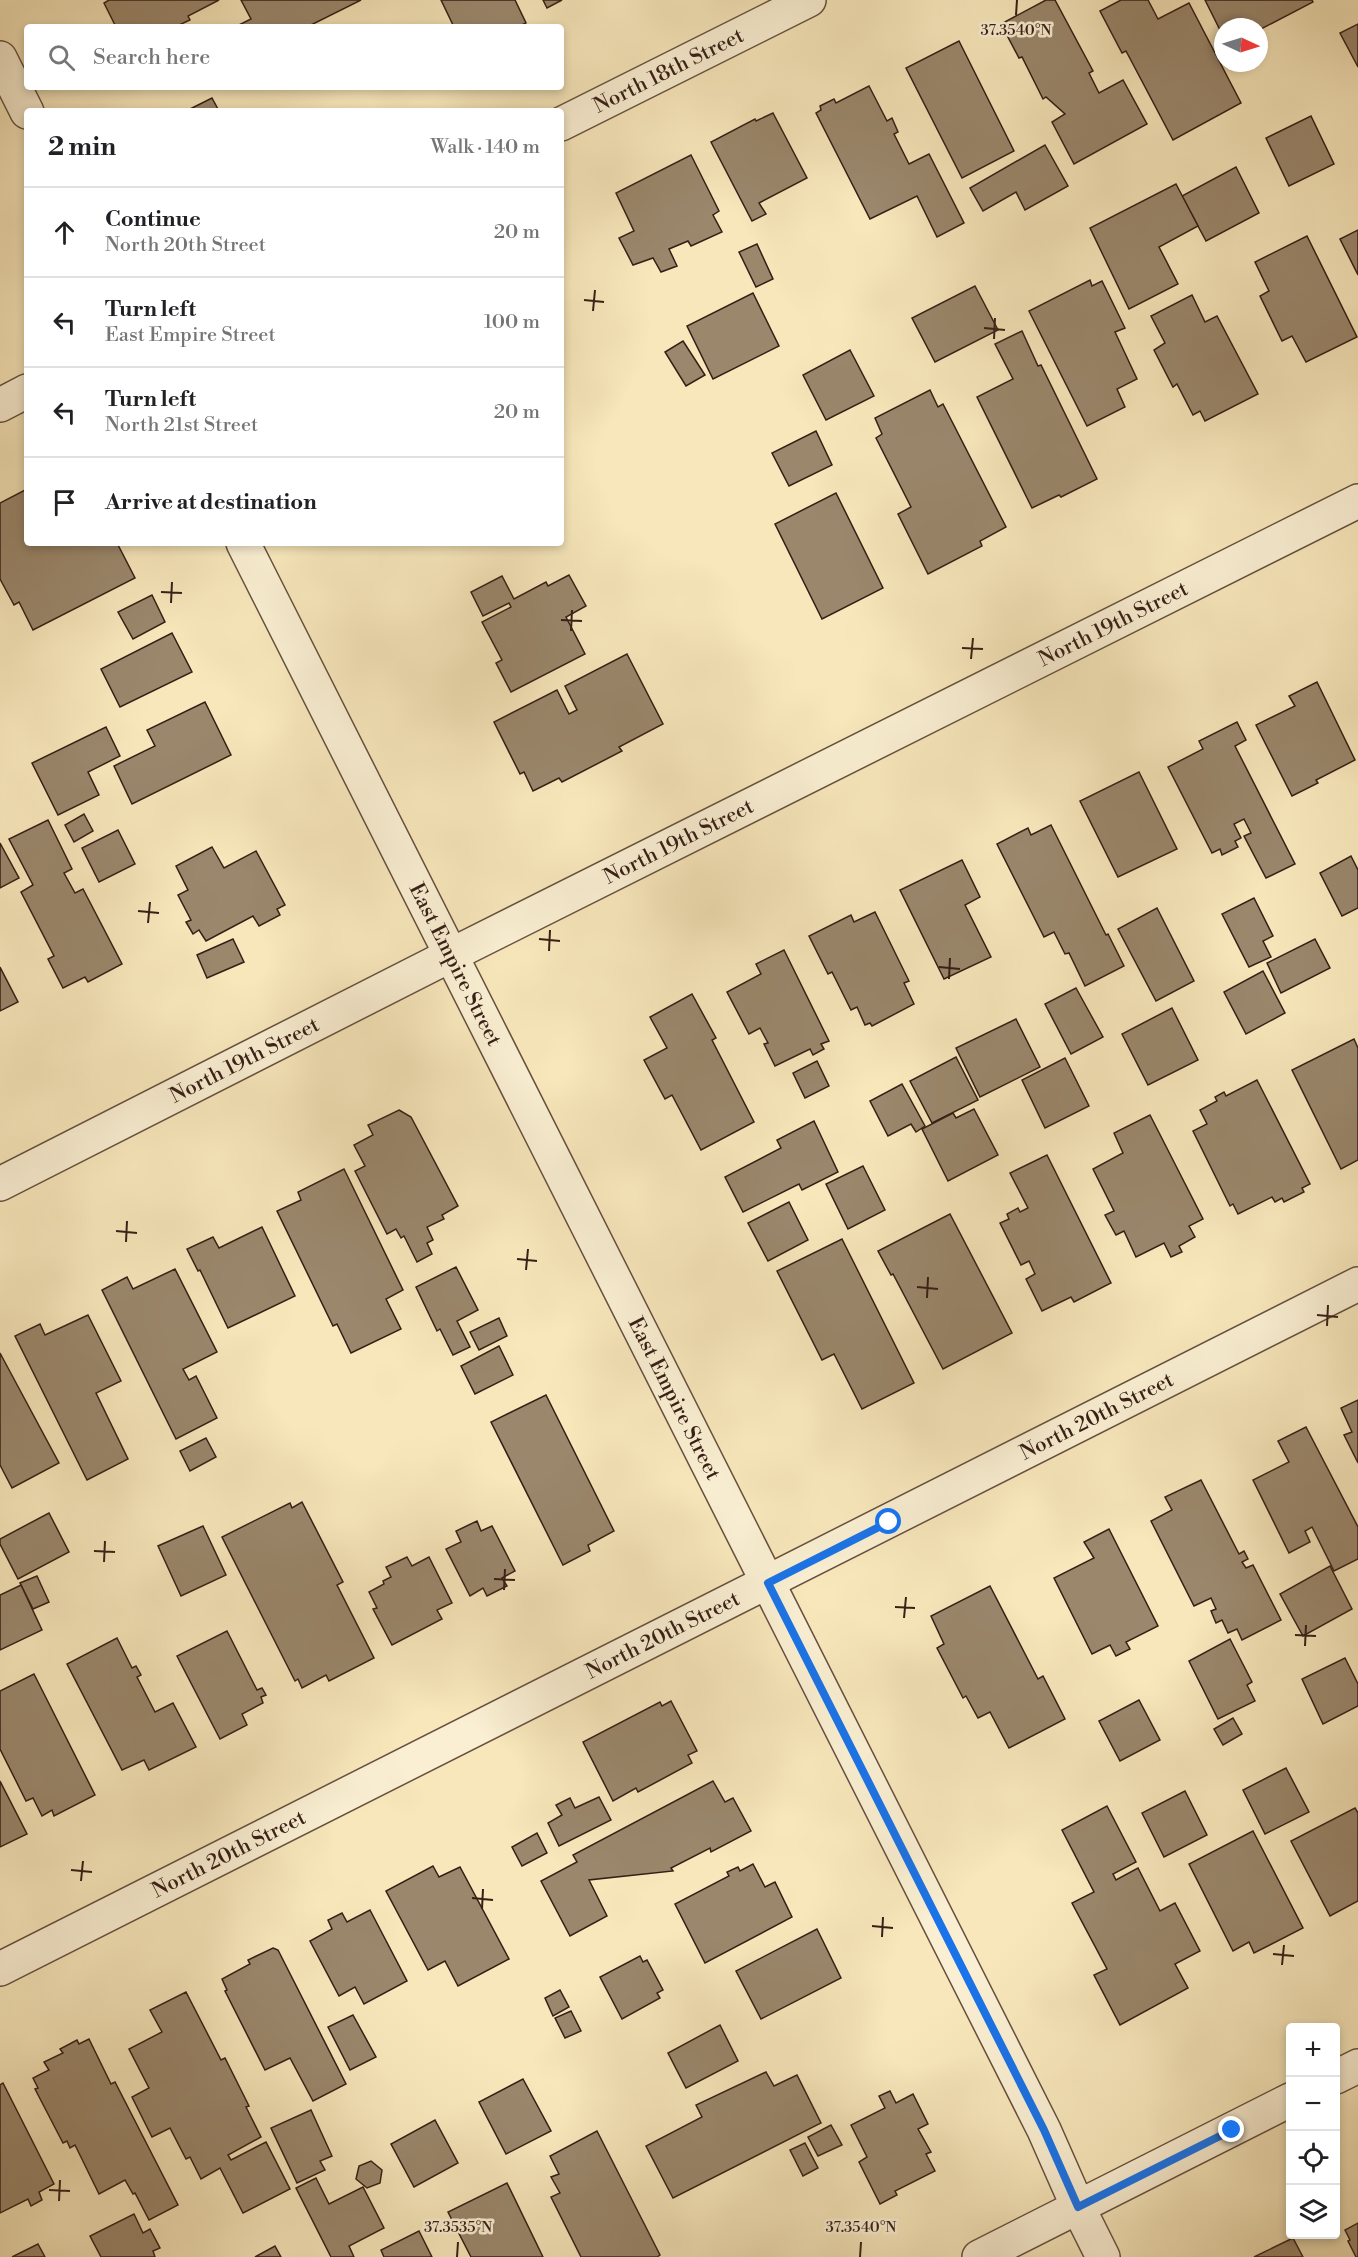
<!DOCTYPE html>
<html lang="en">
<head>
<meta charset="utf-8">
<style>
	:root { --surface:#fff; --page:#f2f2f2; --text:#202124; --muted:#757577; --line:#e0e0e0 }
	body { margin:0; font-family:"Libre Bodoni",serif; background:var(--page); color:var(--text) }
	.controls { position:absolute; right:18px; bottom:18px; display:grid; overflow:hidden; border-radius:6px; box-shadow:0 3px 9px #0003 }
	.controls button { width:54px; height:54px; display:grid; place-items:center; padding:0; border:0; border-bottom:2px solid var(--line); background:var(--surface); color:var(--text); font:30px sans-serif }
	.compass { position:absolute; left:1214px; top:18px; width:54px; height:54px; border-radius:50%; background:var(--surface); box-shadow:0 3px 9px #0003; rotate:94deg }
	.stop { position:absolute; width:18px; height:18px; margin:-14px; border:4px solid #1a73e8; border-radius:50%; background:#fff }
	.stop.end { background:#1a73e8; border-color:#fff; box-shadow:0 2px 6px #0008 }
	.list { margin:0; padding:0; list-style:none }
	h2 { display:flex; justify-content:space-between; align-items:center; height:78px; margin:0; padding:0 24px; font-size:26px }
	h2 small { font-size:20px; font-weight:400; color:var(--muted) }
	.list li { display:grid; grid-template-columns:39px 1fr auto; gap:18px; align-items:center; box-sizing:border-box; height:90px; padding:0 24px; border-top:2px solid var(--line) }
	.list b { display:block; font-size:22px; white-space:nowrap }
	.list p { margin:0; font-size:20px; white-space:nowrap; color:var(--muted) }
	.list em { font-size:20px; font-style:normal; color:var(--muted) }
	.icon { flex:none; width:33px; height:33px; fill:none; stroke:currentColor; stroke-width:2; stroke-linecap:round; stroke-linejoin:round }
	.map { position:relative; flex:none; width:1358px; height:2257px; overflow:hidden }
	.search { position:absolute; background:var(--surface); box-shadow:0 3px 9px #0003; left:24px; top:24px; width:540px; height:66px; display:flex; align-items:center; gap:15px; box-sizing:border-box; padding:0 21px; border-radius:6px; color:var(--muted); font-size:22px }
	.panel { position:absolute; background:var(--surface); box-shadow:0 3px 9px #0003; left:24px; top:108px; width:540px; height:438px; border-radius:6px }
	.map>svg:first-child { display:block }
	.building { fill:#9a876c; stroke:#351e16; stroke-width:1.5 }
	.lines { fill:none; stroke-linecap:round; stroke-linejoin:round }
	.minor-casing { stroke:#66503f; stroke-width:36 }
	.minor { stroke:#faefd3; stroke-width:33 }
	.route { stroke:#1a73e8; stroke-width:8 }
	.ticks { fill:none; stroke:#351e16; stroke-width:2 }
	.labels { text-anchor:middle; stroke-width:5; stroke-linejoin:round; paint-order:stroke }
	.street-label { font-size:21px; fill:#351e16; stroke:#faefd3 }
	.ticks-label { font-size:15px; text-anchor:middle; fill:#351e16; stroke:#faefd3; stroke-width:5; stroke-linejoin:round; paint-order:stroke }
</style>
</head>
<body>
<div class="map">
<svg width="1358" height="2257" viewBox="0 0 1358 2257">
	<rect width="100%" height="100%" fill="#f7e7bb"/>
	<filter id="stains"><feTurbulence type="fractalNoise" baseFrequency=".00333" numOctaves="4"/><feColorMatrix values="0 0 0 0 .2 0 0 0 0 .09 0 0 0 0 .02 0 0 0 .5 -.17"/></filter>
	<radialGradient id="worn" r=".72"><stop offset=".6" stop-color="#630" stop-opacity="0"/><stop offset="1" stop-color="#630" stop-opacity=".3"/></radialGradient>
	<g class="building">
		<polygon points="109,0 219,0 188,16 190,20 175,27 116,27 104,3"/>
		<polygon points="241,0 361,0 307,27 235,27 251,19"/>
		<polygon points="441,0 515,0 526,23 517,27 454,27"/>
		<polygon points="543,0 562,0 547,8"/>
		<polygon points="1046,0 1055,0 1093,71 1089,73 1099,93 1123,80 1147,124 1074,164 1052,122 1065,114 1046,97 1043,99 1022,57 1019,58 1001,24"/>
		<polygon points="1121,0 1148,0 1158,19 1189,3 1241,103 1173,140 1126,51 1122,53 1100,11"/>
		<polygon points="1205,0 1312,0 1313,2 1259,30 1259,27 1223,27 1223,36"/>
		<polygon points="1358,24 1358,67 1340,33"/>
		<polygon points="959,41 1014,151 962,178 906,68"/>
		<polygon points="869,86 887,121 892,118 898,132 894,134 909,164 929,154 964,223 937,237 917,196 870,219 816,113 821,110 820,106 834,99 836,103"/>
		<polygon points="212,98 219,111 186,111"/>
		<polygon points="773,113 807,178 759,203 766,214 752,221 711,142 755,119 756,121"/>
		<polygon points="1311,116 1334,164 1289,186 1266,138"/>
		<polygon points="1045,145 1068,186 1025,210 1016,192 983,211 970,188"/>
		<polygon points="691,155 719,211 713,215 722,232 691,246 688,241 669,249 677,266 661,272 653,258 633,265 619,238 634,231 616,193"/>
		<polygon points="1236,167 1259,213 1206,241 1182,196"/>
		<polygon points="1176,184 1198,226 1159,247 1178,284 1129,309 1090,228"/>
		<polygon points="1358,230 1358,275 1340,239"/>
		<polygon points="1307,236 1357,337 1306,362 1292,336 1282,341 1260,296 1269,291 1255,262"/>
		<polygon points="757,244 773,279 756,287 739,252"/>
		<polygon points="1090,280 1092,286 1102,281 1125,328 1115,332 1137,379 1117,389 1125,407 1087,426 1029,311"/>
		<polygon points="975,286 998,330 935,362 912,318"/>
		<polygon points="753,293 779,346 713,379 687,326"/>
		<polygon points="1192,295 1205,322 1217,316 1258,394 1205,421 1200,411 1193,415 1177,384 1173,387 1154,350 1165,343 1151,316"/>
		<polygon points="1022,331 1038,366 1041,365 1097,479 1061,497 1059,495 1032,508 977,397 1013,379 995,344"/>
		<polygon points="683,341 705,375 686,386 665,352"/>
		<polygon points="850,350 874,396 826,420 803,375"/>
		<polygon points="930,390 938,407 943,404 1006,527 980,541 982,546 928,574 898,514 911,507 876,438 882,434 875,418"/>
		<polygon points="816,431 832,465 789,486 772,453"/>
		<polygon points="27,489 27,543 117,543 135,578 33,630 19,602 14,605 0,579 0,503"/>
		<polygon points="836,493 883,588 822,619 775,524"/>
		<polygon points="569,575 586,606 566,617 585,654 511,692 496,663 502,660 482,622 511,607 509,603 483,616 471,592 502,576 514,599 546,582 548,586"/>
		<polygon points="152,595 165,622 133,639 118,612"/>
		<polygon points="172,633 192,672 120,707 101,669"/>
		<polygon points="627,654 663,724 619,747 622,751 562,782 559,778 533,791 524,772 520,774 494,722 557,690 569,714 577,710 565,686"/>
		<polygon points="1317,682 1355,760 1316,780 1318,783 1292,796 1256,725 1295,706 1289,696"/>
		<polygon points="205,702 231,755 132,804 114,766 155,746 147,730"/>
		<polygon points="1237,722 1246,740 1235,746 1295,864 1266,878 1244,836 1251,833 1244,819 1234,824 1241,838 1235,841 1238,847 1222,855 1220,849 1212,853 1168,767 1203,749 1199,741"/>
		<polygon points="106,727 120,756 88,772 99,795 58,815 32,763"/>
		<polygon points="1139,772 1177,849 1118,877 1080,801"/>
		<polygon points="84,814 93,831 74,842 65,825"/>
		<polygon points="48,820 72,869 64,873 75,893 83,889 122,964 88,982 85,977 63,988 48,959 54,956 21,892 33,885 9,839"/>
		<polygon points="1051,825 1106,935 1108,934 1124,966 1085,986 1069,953 1065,954 1054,932 1044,937 997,844 1028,828 1031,835"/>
		<polygon points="118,830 135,864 99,882 82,848"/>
		<polygon points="0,843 19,878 0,888"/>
		<polygon points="212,847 224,868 256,851 285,905 277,909 280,915 259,926 253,916 206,941 199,930 193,934 186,922 191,920 178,895 188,890 176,866"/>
		<polygon points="1351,856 1358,870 1358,908 1342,916 1320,873"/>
		<polygon points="962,860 980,897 965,905 991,957 944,979 900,890"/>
		<polygon points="1254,898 1273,936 1263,941 1271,957 1249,967 1222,914"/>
		<polygon points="1157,908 1194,981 1156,1001 1118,929"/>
		<polygon points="875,912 909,981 904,983 914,1004 872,1026 870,1023 865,1025 857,1007 851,1010 832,972 828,974 809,936 851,915 854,922"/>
		<polygon points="233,939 244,962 207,978 197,955"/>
		<polygon points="1315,939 1330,968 1281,993 1267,963"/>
		<polygon points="784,950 829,1041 821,1044 824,1049 813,1055 810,1049 775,1066 764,1044 768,1043 760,1028 749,1034 727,992 761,974 756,964"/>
		<polygon points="0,967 18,1002 0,1011"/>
		<polygon points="1263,971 1285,1013 1246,1034 1224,992"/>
		<polygon points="1076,988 1103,1037 1071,1054 1045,1004"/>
		<polygon points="692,994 716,1038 712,1040 754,1122 701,1150 672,1095 665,1099 644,1060 667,1048 650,1017"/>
		<polygon points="1172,1008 1198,1060 1148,1085 1122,1034"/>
		<polygon points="1016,1019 1040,1067 980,1097 956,1048"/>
		<polygon points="1354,1039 1358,1048 1358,1160 1341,1169 1292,1070"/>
		<polygon points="956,1057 978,1100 932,1123 910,1081"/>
		<polygon points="1065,1058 1089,1106 1045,1128 1022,1080"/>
		<polygon points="817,1061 829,1086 805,1098 793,1073"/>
		<polygon points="1257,1080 1310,1184 1302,1188 1304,1192 1284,1202 1282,1198 1275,1202 1272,1197 1238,1214 1233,1204 1230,1206 1193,1131 1207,1124 1200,1110 1217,1101 1215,1097 1224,1092 1226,1096"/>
		<polygon points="902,1084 925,1126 916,1132 911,1124 888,1136 870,1101"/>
		<polygon points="974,1109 998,1155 948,1181 922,1129 953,1113 956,1118"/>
		<polygon points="399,1110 411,1117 458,1206 442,1215 444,1219 427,1227 433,1240 427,1243 432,1254 417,1262 404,1236 401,1238 396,1229 387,1234 355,1171 365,1166 354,1145 373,1135 368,1125"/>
		<polygon points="1150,1115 1203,1219 1189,1226 1195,1237 1179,1246 1182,1252 1171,1257 1164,1243 1136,1257 1124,1231 1116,1235 1105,1215 1114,1211 1093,1169 1123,1153 1114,1133"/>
		<polygon points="814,1121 838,1172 802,1190 799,1184 743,1212 725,1177 781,1148 777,1140"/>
		<polygon points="1047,1155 1111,1283 1074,1302 1071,1297 1042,1311 1026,1279 1035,1274 1029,1261 1021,1265 1000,1223 1009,1219 1007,1214 1018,1208 1020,1212 1028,1208 1010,1173"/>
		<polygon points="863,1166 885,1210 848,1229 826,1184"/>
		<polygon points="344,1169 403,1290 386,1299 401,1329 351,1353 337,1324 333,1326 277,1211 301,1200 298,1192"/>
		<polygon points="789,1202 808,1240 768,1261 748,1223"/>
		<polygon points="950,1214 1012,1333 943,1369 893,1274 891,1275 878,1251"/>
		<polygon points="262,1227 295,1296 228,1328 200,1270 198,1271 187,1249 213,1237 219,1248"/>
		<polygon points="842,1239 914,1383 862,1409 834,1354 822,1360 777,1271"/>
		<polygon points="456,1267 478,1310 457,1321 470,1347 453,1355 440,1329 437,1331 416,1287"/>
		<polygon points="175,1269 217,1352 183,1369 189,1380 196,1376 217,1418 176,1439 102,1290 127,1277 133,1289"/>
		<polygon points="88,1315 121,1381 96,1393 128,1459 87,1480 15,1336 40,1324 45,1335"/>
		<polygon points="499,1318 507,1336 479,1350 470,1332"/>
		<polygon points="499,1346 513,1375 475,1394 461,1366"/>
		<polygon points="0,1353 59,1463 12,1488 0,1465"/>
		<polygon points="546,1395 614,1531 588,1545 590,1551 563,1565 491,1422"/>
		<polygon points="1358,1400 1358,1463 1344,1435 1352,1432 1341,1408"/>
		<polygon points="1306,1427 1358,1527 1358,1559 1334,1571 1312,1527 1305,1531 1310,1542 1289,1553 1253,1480 1289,1462 1278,1441"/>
		<polygon points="206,1438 216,1457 190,1471 180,1451"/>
		<polygon points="1201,1480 1239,1554 1244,1551 1248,1559 1242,1562 1246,1568 1253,1565 1281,1620 1242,1640 1237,1629 1228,1633 1222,1620 1216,1623 1211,1611 1216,1609 1211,1598 1194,1606 1151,1521 1172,1510 1165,1497"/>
		<polygon points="302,1502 343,1582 337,1585 374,1658 329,1681 326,1675 302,1688 298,1679 295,1681 222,1537 290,1503 292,1508"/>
		<polygon points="49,1513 69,1552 18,1579 0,1544 0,1539"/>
		<polygon points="477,1521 481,1531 492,1526 515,1571 502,1578 507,1586 487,1596 483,1588 470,1596 446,1549 461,1542 456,1531"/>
		<polygon points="203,1526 226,1575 181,1596 158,1546"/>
		<polygon points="1109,1529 1158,1626 1126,1642 1130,1649 1116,1656 1110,1645 1092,1654 1054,1578 1094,1558 1084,1542"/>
		<polygon points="407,1557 412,1566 429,1557 452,1603 437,1610 442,1619 392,1645 373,1609 377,1608 369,1592 384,1584 383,1581 391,1577 386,1567"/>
		<polygon points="1330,1566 1352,1609 1303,1636 1280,1594"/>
		<polygon points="37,1576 49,1602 33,1609 20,1583"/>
		<polygon points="21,1585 42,1630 0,1650 0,1595"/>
		<polygon points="990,1586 1038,1679 1043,1676 1065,1719 1009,1748 990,1712 978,1718 966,1696 963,1698 937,1648 944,1644 931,1616"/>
		<polygon points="227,1631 257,1690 262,1688 266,1695 261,1697 263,1703 242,1714 247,1725 220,1739 177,1656"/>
		<polygon points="117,1638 132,1668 136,1666 141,1675 137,1677 155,1712 173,1703 196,1747 149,1770 144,1760 122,1770 67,1664"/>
		<polygon points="1230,1639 1252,1682 1247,1685 1255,1701 1218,1719 1189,1661"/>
		<polygon points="1345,1658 1358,1684 1358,1706 1323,1724 1302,1679"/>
		<polygon points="34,1674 95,1795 54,1816 52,1810 42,1816 33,1798 26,1801 0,1749 0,1691"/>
		<polygon points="1139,1700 1160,1740 1120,1761 1099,1721"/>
		<polygon points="671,1701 697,1751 688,1755 692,1763 638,1792 636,1788 613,1801 583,1742 660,1702 662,1706"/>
		<polygon points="1233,1718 1242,1734 1223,1745 1214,1729"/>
		<polygon points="1286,1768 1309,1812 1265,1834 1243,1790"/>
		<polygon points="0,1781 27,1834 0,1847"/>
		<polygon points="713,1781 725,1802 733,1798 751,1831 711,1852 710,1848 671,1868 673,1871 589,1880 607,1916 570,1936 541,1881 577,1862 573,1855"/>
		<polygon points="1185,1791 1207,1835 1164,1857 1142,1813"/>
		<polygon points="599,1797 611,1820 559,1846 548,1823 562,1815 556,1805 570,1798 575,1808"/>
		<polygon points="1107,1806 1136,1862 1113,1874 1116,1880 1138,1868 1160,1911 1175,1903 1200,1951 1175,1964 1188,1988 1120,2025 1094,1975 1107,1969 1072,1903 1094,1892 1062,1830"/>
		<polygon points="1355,1808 1358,1813 1358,1901 1330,1916 1291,1841"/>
		<polygon points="1253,1831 1303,1928 1254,1953 1249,1942 1233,1951 1189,1864"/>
		<polygon points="537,1833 547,1853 522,1866 512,1847"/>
		<polygon points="753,1864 765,1887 775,1882 792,1917 705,1963 675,1904 729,1876 727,1872 738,1867 740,1871"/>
		<polygon points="433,1866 439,1877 460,1867 509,1959 458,1986 445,1961 428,1970 386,1891"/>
		<polygon points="370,1910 407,1981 364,2004 355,1987 339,1996 310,1941 332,1929 328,1920 342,1913 347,1922"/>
		<polygon points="817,1929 841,1978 761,2019 736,1971"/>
		<polygon points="273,1948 278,1950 346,2084 313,2101 290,2058 265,2070 225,1991 227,1990 222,1979 250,1964 248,1960"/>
		<polygon points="640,1956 643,1962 647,1960 663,1990 657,1993 660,1998 622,2019 600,1977"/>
		<polygon points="560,1990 569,2007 553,2016 545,1998"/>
		<polygon points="186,1992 221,2060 225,2058 249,2106 246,2107 261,2137 228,2155 231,2160 266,2142 290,2189 243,2213 220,2168 201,2179 190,2157 186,2159 170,2128 152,2137 132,2097 149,2088 129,2049 162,2032 150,2010"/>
		<polygon points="571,2011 581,2031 565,2038 555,2018"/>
		<polygon points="353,2015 376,2057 350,2070 328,2027"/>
		<polygon points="720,2025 738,2061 686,2088 668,2053"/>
		<polygon points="89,2039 111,2084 115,2082 178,2205 149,2220 135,2193 133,2194 125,2180 99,2194 75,2145 70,2148 67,2141 63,2143 35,2089 38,2088 33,2078 49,2070 44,2062 63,2053 60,2049 77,2040 79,2044"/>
		<polygon points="766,2072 774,2086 797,2075 821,2123 673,2198 646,2146 702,2117 696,2105"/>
		<polygon points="523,2079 551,2131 506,2154 479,2102"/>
		<polygon points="3,2083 54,2184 39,2192 42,2200 31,2206 28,2199 0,2213 0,2085"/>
		<polygon points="890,2091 896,2103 913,2094 928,2124 918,2129 931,2152 926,2154 935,2171 895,2191 897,2195 880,2204 859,2162 867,2157 851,2125 885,2108 879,2096"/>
		<polygon points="311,2110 332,2156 320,2161 325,2170 297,2183 271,2128"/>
		<polygon points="435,2120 458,2163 414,2187 391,2144"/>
		<polygon points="831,2125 842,2145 818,2156 808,2137"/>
		<polygon points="597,2131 660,2255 657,2257 581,2257 551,2197 560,2193 551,2177 559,2174 550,2156"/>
		<polygon points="805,2143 818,2168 803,2176 790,2150"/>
		<polygon points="371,2161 382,2170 380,2183 367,2188 356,2179 359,2166"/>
		<polygon points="316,2178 329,2204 363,2187 384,2228 349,2246 354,2257 331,2257 296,2188"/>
		<polygon points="507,2183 543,2257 471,2257 448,2212"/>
		<polygon points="134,2214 143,2233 150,2229 160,2248 153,2251 155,2257 101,2257 90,2236"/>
		<polygon points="1358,2223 1358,2257 1356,2257 1348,2241 1350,2240 1345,2230"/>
		<polygon points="419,2231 432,2257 384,2257 381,2250"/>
		<polygon points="1293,2238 1303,2257 1254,2257"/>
		<polygon points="38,2244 45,2257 12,2257"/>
		<polygon points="275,2246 281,2257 255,2257"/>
	</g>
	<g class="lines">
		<defs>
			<g id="minor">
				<polyline points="0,58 27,112"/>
				<path id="s1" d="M561,124l248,-124"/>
				<polyline points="0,405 27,391"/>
				<path id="s2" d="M243,543l801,1587 34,77 25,50"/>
				<path id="s3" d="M0,1184l451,-229 907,-454"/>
				<path id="s4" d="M0,1969l1358,-685"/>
				<polyline points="1336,2077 1358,2066"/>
				<polyline points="979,2257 1290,2100"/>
			</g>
		</defs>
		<use href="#minor" class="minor-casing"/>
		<use href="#minor" class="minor"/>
	</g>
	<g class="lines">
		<polyline class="route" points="889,1522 768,1583 1044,2130 1078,2207 1232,2130"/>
	</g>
	<path class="ticks" d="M1016,15l1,-15M584,300l20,2M593,311l2,-21M984,328l21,2M994,339l1,-21M161,592l21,1M171,603l1,-21M561,620l21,1M571,631l1,-21M962,648l21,1M971,659l2,-21M138,911l21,2M148,923l2,-21M539,939l21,2M549,951l1,-21M939,967l21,2M949,979l1,-21M116,1231l21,2M126,1242l1,-21M517,1259l20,2M526,1270l2,-21M917,1287l21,2M927,1298l1,-21M1317,1315l21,2M1327,1326l1,-21M94,1551l21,1M104,1562l1,-21M494,1579l21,1M504,1590l1,-21M895,1607l20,1M904,1618l2,-21M1295,1635l21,1M1305,1646l1,-21M71,1870l21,2M81,1881l2,-20M472,1898l21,2M482,1909l1,-20M872,1926l21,2M882,1937l1,-20M1273,1954l21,2M1282,1965l2,-20M49,2190l21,1M59,2201l1,-21M457,2257l1,-15M860,2257l1,-15"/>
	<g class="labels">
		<g class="street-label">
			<text dy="7" stroke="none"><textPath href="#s1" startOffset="120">North 18th Street</textPath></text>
			<text dy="7" stroke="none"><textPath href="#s3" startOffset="1246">North 19th Street</textPath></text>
			<text dy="7" stroke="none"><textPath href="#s3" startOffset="760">North 19th Street</textPath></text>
			<text dy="7" stroke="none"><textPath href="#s2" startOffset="472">East Empire Street</textPath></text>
			<text dy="7" stroke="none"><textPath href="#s3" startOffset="274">North 19th Street</textPath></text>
			<text dy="7" stroke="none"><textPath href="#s2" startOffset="958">East Empire Street</textPath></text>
			<text dy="7" stroke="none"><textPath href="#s4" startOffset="1228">North 20th Street</textPath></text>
			<text dy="7" stroke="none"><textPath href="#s4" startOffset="742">North 20th Street</textPath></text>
			<text dy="7" stroke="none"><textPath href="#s4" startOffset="256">North 20th Street</textPath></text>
		</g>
	</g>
	<g class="ticks-label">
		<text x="1016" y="35">37.3540°N</text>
		<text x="458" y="2232">37.3535°N</text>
		<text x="861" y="2232">37.3540°N</text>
	</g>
	<rect width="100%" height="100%" filter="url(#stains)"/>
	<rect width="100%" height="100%" fill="url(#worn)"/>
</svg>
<div class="controls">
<button>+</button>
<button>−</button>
<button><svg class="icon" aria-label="locate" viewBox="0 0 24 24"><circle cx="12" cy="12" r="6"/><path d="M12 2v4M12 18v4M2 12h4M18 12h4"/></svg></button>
<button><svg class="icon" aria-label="layers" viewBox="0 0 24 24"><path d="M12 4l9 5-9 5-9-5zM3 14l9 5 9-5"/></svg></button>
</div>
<svg class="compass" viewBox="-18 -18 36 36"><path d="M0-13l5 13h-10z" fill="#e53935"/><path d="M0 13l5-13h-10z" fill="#757577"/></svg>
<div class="stop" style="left:889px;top:1522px"></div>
<div class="stop end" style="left:1232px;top:2130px"></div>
<div class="search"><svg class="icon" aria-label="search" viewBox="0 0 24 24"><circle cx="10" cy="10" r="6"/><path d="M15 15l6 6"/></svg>Search here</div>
<section class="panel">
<h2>2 min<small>Walk · 140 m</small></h2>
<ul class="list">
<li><svg class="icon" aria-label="ahead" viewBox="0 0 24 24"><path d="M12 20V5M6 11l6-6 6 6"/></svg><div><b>Continue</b><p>North 20th Street</p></div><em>20 m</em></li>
<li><svg class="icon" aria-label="left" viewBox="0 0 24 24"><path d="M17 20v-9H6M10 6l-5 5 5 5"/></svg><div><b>Turn left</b><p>East Empire Street</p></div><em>100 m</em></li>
<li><svg class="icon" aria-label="left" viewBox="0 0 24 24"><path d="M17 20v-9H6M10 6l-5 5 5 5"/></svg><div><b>Turn left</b><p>North 21st Street</p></div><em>20 m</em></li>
<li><svg class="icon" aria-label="arrive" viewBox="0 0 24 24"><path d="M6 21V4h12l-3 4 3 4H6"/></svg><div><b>Arrive at destination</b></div></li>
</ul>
</section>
</div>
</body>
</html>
